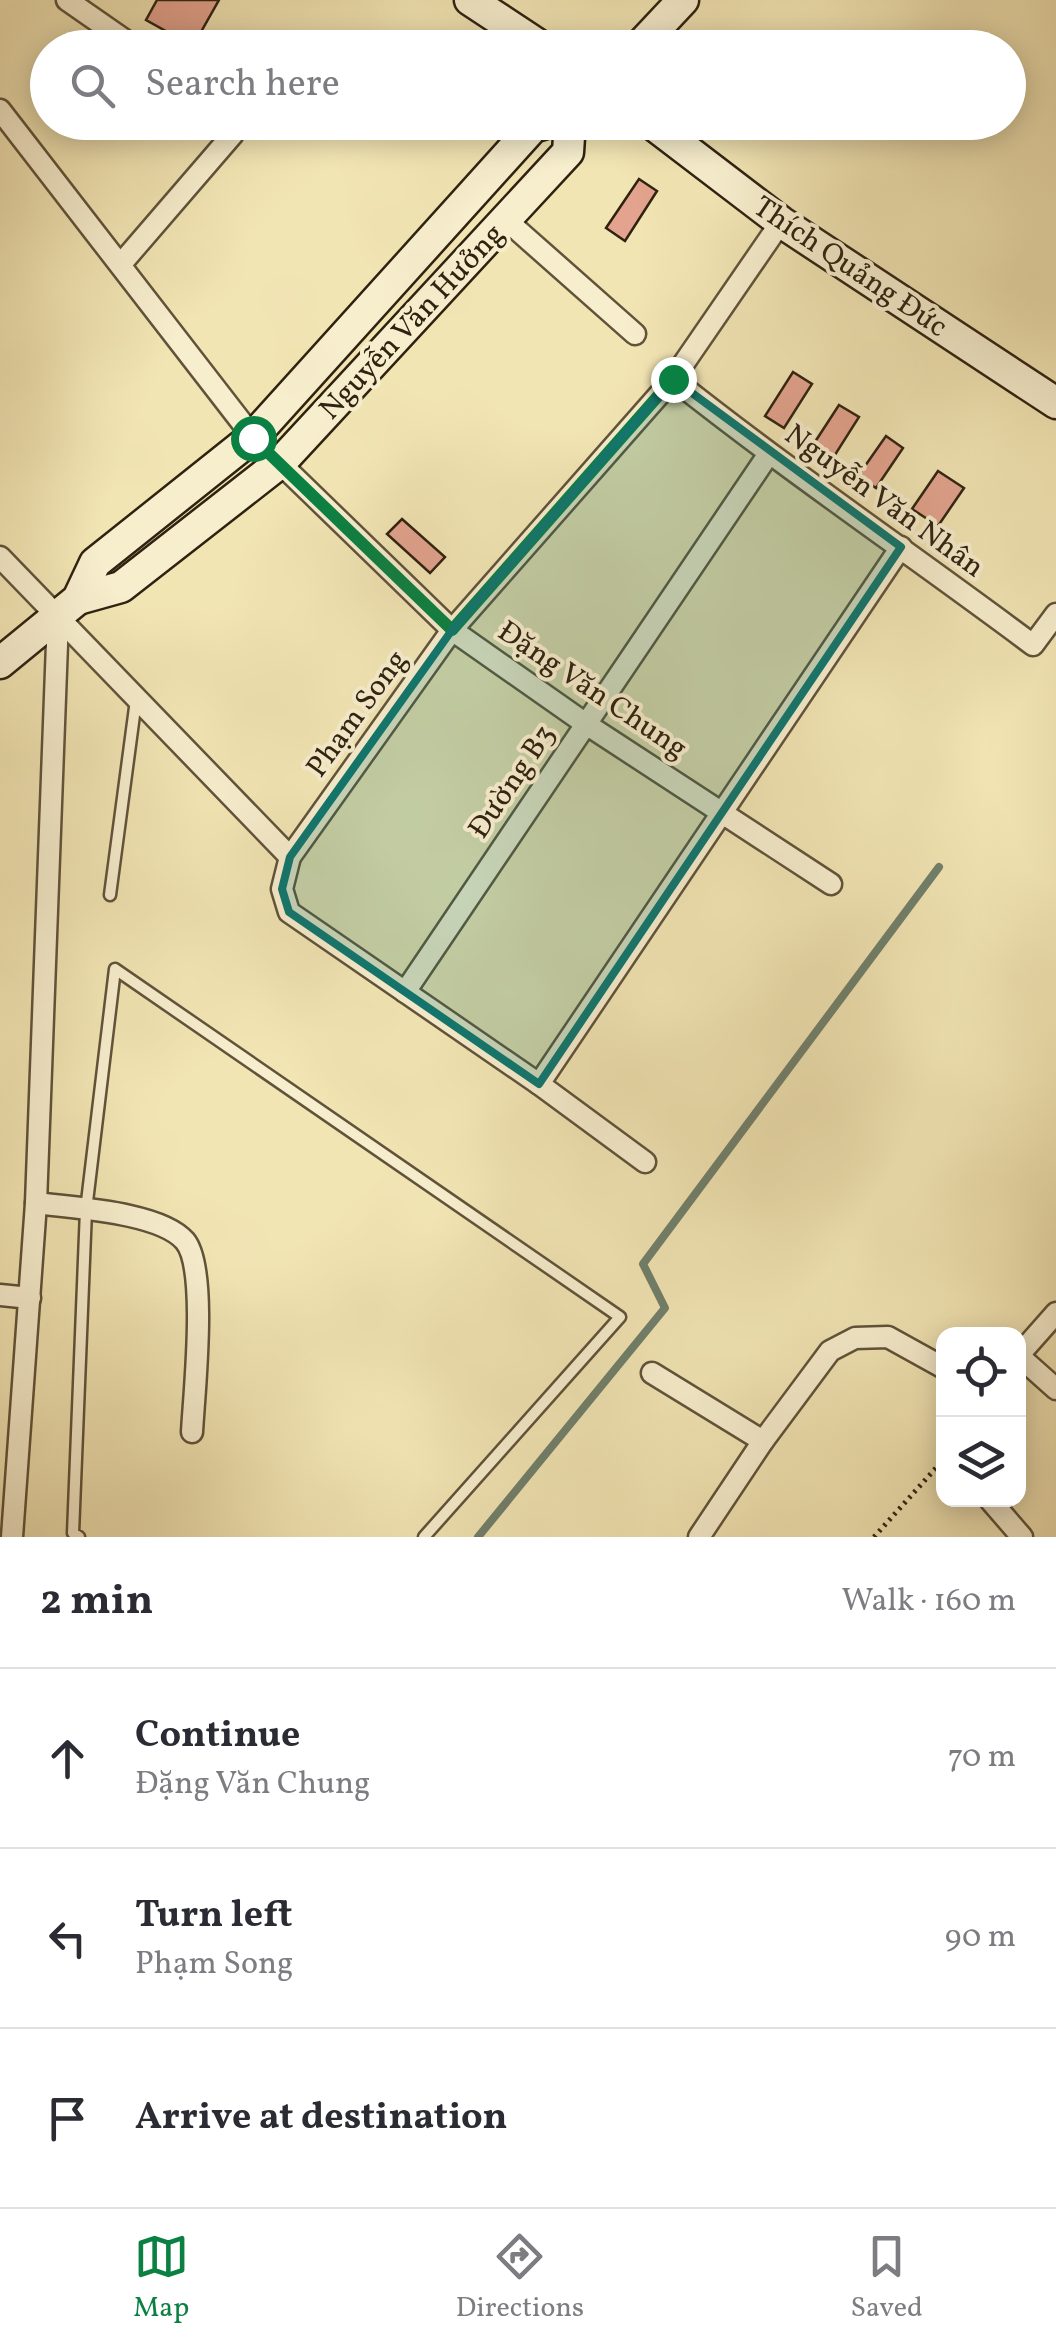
<!DOCTYPE html>
<html lang="en">
<head>
<meta charset="utf-8">
<style>
	:root { --surface:#fff; --page:#f2f2f3; --text:#2b2b33; --muted:#7c7c81; --line:#e1e1e2; --accent:#0b8043 }
	body { margin:0; font-family:Vollkorn,serif; background:var(--page); color:var(--text) }
	.controls { position:absolute; right:30px; bottom:30px; display:grid; overflow:hidden; border-radius:20px; box-shadow:0 5px 25px #0003 }
	.controls button { width:90px; height:90px; display:grid; place-items:center; padding:0; border:0; border-bottom:2px solid var(--line); background:var(--surface); color:var(--text); font:50px sans-serif }
	.stop { position:absolute; width:30px; height:30px; margin:-22px; border:8px solid #0b8043; border-radius:50%; background:#fff }
	.stop.end { background:#0b8043; border-color:#fff; box-shadow:0 2px 10px #0008 }
	.list { margin:0; padding:0; list-style:none }
	h2 { display:flex; justify-content:space-between; align-items:center; height:130px; margin:0; padding:0 40px; font-size:42px }
	h2 small { font-size:32px; font-weight:400; color:var(--muted) }
	.list li { display:grid; grid-template-columns:65px 1fr auto; gap:30px; align-items:center; box-sizing:border-box; height:180px; padding:0 40px; border-top:2px solid var(--line) }
	.list b { display:block; font-size:38px; white-space:nowrap }
	.list p { margin:0; font-size:32px; white-space:nowrap; color:var(--muted) }
	.list em { font-size:32px; font-style:normal; color:var(--muted) }
	.icon { flex:none; width:55px; height:55px; fill:none; stroke:currentColor; stroke-width:2; stroke-linecap:round; stroke-linejoin:round }
	.map { position:relative; flex:none; width:1056px; height:1537px; overflow:hidden }
	.search { position:absolute; background:var(--surface); box-shadow:0 5px 25px #0003; left:30px; right:30px; top:30px; height:110px; display:flex; align-items:center; gap:25px; box-sizing:border-box; padding:0 35px; border-radius:55px; color:var(--muted); font-size:38px }
	.sheet { height:670px; background:var(--surface) }
	nav { display:flex; justify-content:space-around; align-items:center; box-sizing:border-box; height:140px; border-top:2px solid var(--line); background:var(--surface); font-size:28px; color:var(--muted) }
	nav a { display:grid; justify-items:center; gap:5px }
	nav .on { color:var(--accent) }
	.map>svg:first-child { display:block }
	.lines { fill:none; stroke-linecap:round; stroke-linejoin:round }
	.stream { stroke:#70806c; stroke-width:8 }
	.building { fill:#e3a38e; stroke:#2f2211; stroke-width:2.5 }
	.lane-casing { stroke:#60533a; stroke-width:15 }
	.street-casing { stroke:#60533a; stroke-width:25 }
	.secondary-casing { stroke:#2f2211; stroke-width:35 }
	.path { stroke:#2f2211; stroke-width:5; stroke-dasharray:2.5 5; stroke-linecap:butt }
	.lane { stroke:#f7eece; stroke-width:10 }
	.street { stroke:#f7eece; stroke-width:20 }
	.secondary { stroke:#f7eece; stroke-width:30 }
	.route { stroke:#0b8043; stroke-width:12 }
	.marked { fill:#0f766e; fill-opacity:0.2; stroke:#0f766e; stroke-width:8; stroke-linejoin:round }
	.labels { text-anchor:middle; stroke-width:8; stroke-linejoin:round; paint-order:stroke }
	.street-label { font-size:30px; fill:#2f2211; stroke:#f7eece }
</style>
</head>
<body>
<div class="map">
<svg width="1056" height="1537" viewBox="0 0 1056 1537">
	<rect width="100%" height="100%" fill="#f2e5b4"/>
	<filter id="stains"><feTurbulence type="fractalNoise" baseFrequency=".002" numOctaves="4"/><feColorMatrix values="0 0 0 0 .2 0 0 0 0 .09 0 0 0 0 .02 0 0 0 .5 -.17"/></filter>
	<radialGradient id="worn" r=".72"><stop offset=".6" stop-color="#630" stop-opacity="0"/><stop offset="1" stop-color="#630" stop-opacity=".3"/></radialGradient>
	<g class="lines">
		<polyline class="stream" points="478,1537 665,1308 643,1264 939,867"/>
	</g>
	<g class="building">
		<polygon points="157,0 219,0 193,46 146,20"/>
		<polygon points="639,179 657,191 625,241 606,228"/>
		<polygon points="793,372 812,384 784,428 765,416"/>
		<polygon points="839,405 859,417 833,458 813,445"/>
		<polygon points="886,436 903,448 876,488 858,476"/>
		<polygon points="938,471 964,488 938,526 912,509"/>
		<polygon points="402,519 445,557 430,573 387,534"/>
	</g>
	<g class="lines">
		<defs>
			<g id="lane">
				<polyline points="110,895 136,700"/>
				<polyline points="79,1537 73,1533 86,1210 115,969 620,1317 424,1537"/>
			</g>
			<g id="street">
				<polyline points="67,0 136,48"/>
				<polyline points="0,110 253,437 452,630 586,724 831,884"/>
				<polyline points="505,219 635,334"/>
				<polyline points="121,264 233,134 234,122"/>
				<path d="M673,379c117,93 241,177 360,266l23,-31"/>
				<polyline points="0,557 290,857"/>
				<polyline points="405,992 768,455"/>
				<polyline points="539,1084 901,547"/>
				<polyline points="645,1162 539,1084 289,912 282,889 290,857 452,630 673,379 781,222"/>
				<path d="M36,1203c37,5 124,9 149,38 23,28 9,152 7,191"/>
				<polyline points="0,1295 30,1298"/>
				<polyline points="1018,1356 1056,1313"/>
				<polyline points="1019,1356 1056,1389"/>
				<polyline points="652,1373 763,1441"/>
				<polyline points="990,1500 1022,1537"/>
				<polyline points="12,1537 36,1203 58,617"/>
				<polyline points="699,1537 763,1441 830,1351 855,1338 888,1337 944,1368"/>
			</g>
			<g id="secondary">
				<polyline points="470,0 543,48"/>
				<polyline points="638,48 683,0"/>
				<polyline points="650,122 781,222 1056,403"/>
				<polyline points="78,599 121,587 281,462 568,152 570,122"/>
				<polyline points="0,663 78,599 95,563 253,437 533,127 549,122"/>
			</g>
		</defs>
		<use href="#lane" class="lane-casing"/>
		<use href="#street" class="street-casing"/>
		<use href="#secondary" class="secondary-casing"/>
		<polyline class="path" points="874,1537 944,1459"/>
		<use href="#lane" class="lane"/>
		<use href="#street" class="street"/>
		<use href="#secondary" class="secondary"/>
	</g>
	<g class="lines">
		<polyline class="route" points="253,438 452,630 673,379"/>
	</g>
	<path class="marked" d="M673,379l228,168 -362,537 -250,-172 -7,-23 8,-32 162,-227z"/>
	<g class="labels">
		<g class="street-label">
			<text transform="translate(851 266) rotate(34)" y="10">Thích Quảng Đức</text>
			<text transform="translate(411 321) rotate(-47)" y="10">Nguyễn Văn Hưởng</text>
			<text transform="translate(885 500) rotate(36)" y="10">Nguyễn Văn Nhân</text>
			<text transform="translate(593 689) rotate(34)" y="10">Đặng Văn Chung</text>
			<text transform="translate(356 713) rotate(-54)" y="10">Phạm Song</text>
			<text transform="translate(511 781) rotate(-56)" y="10">Đường B3</text>
		</g>
	</g>
	<rect width="100%" height="100%" filter="url(#stains)"/>
	<rect width="100%" height="100%" fill="url(#worn)"/>
</svg>
<div class="controls">
<button><svg class="icon" aria-label="locate" viewBox="0 0 24 24"><circle cx="12" cy="12" r="6"/><path d="M12 2v4M12 18v4M2 12h4M18 12h4"/></svg></button>
<button><svg class="icon" aria-label="layers" viewBox="0 0 24 24"><path d="M12 4l9 5-9 5-9-5zM3 14l9 5 9-5"/></svg></button>
</div>
<div class="stop" style="left:253px;top:438px"></div>
<div class="stop end" style="left:673px;top:379px"></div>
<div class="search"><svg class="icon" aria-label="search" viewBox="0 0 24 24"><circle cx="10" cy="10" r="6"/><path d="M15 15l6 6"/></svg>Search here</div>
</div>
<section class="sheet">
<h2>2 min<small>Walk · 160 m</small></h2>
<ul class="list">
<li><svg class="icon" aria-label="ahead" viewBox="0 0 24 24"><path d="M12 20V5M6 11l6-6 6 6"/></svg><div><b>Continue</b><p>Đặng Văn Chung</p></div><em>70 m</em></li>
<li><svg class="icon" aria-label="left" viewBox="0 0 24 24"><path d="M17 20v-9H6M10 6l-5 5 5 5"/></svg><div><b>Turn left</b><p>Phạm Song</p></div><em>90 m</em></li>
<li><svg class="icon" aria-label="arrive" viewBox="0 0 24 24"><path d="M6 21V4h12l-3 4 3 4H6"/></svg><div><b>Arrive at destination</b></div></li>
</ul>
</section>
<nav>
<a class="on"><svg class="icon" aria-label="map" viewBox="0 0 24 24"><path d="M3 6l6-2 6 2 6-2v14l-6 2-6-2-6 2zM9 4v14M15 6v14"/></svg>Map</a>
<a><svg class="icon" aria-label="directions" viewBox="0 0 24 24"><path d="M12 3l9 9-9 9-9-9zM9 14v-3h6M13 9l2 2-2 2"/></svg>Directions</a>
<a><svg class="icon" aria-label="saved" viewBox="0 0 24 24"><path d="M7 4h10v16l-5-4-5 4z"/></svg>Saved</a>
</nav>
</body>
</html>
